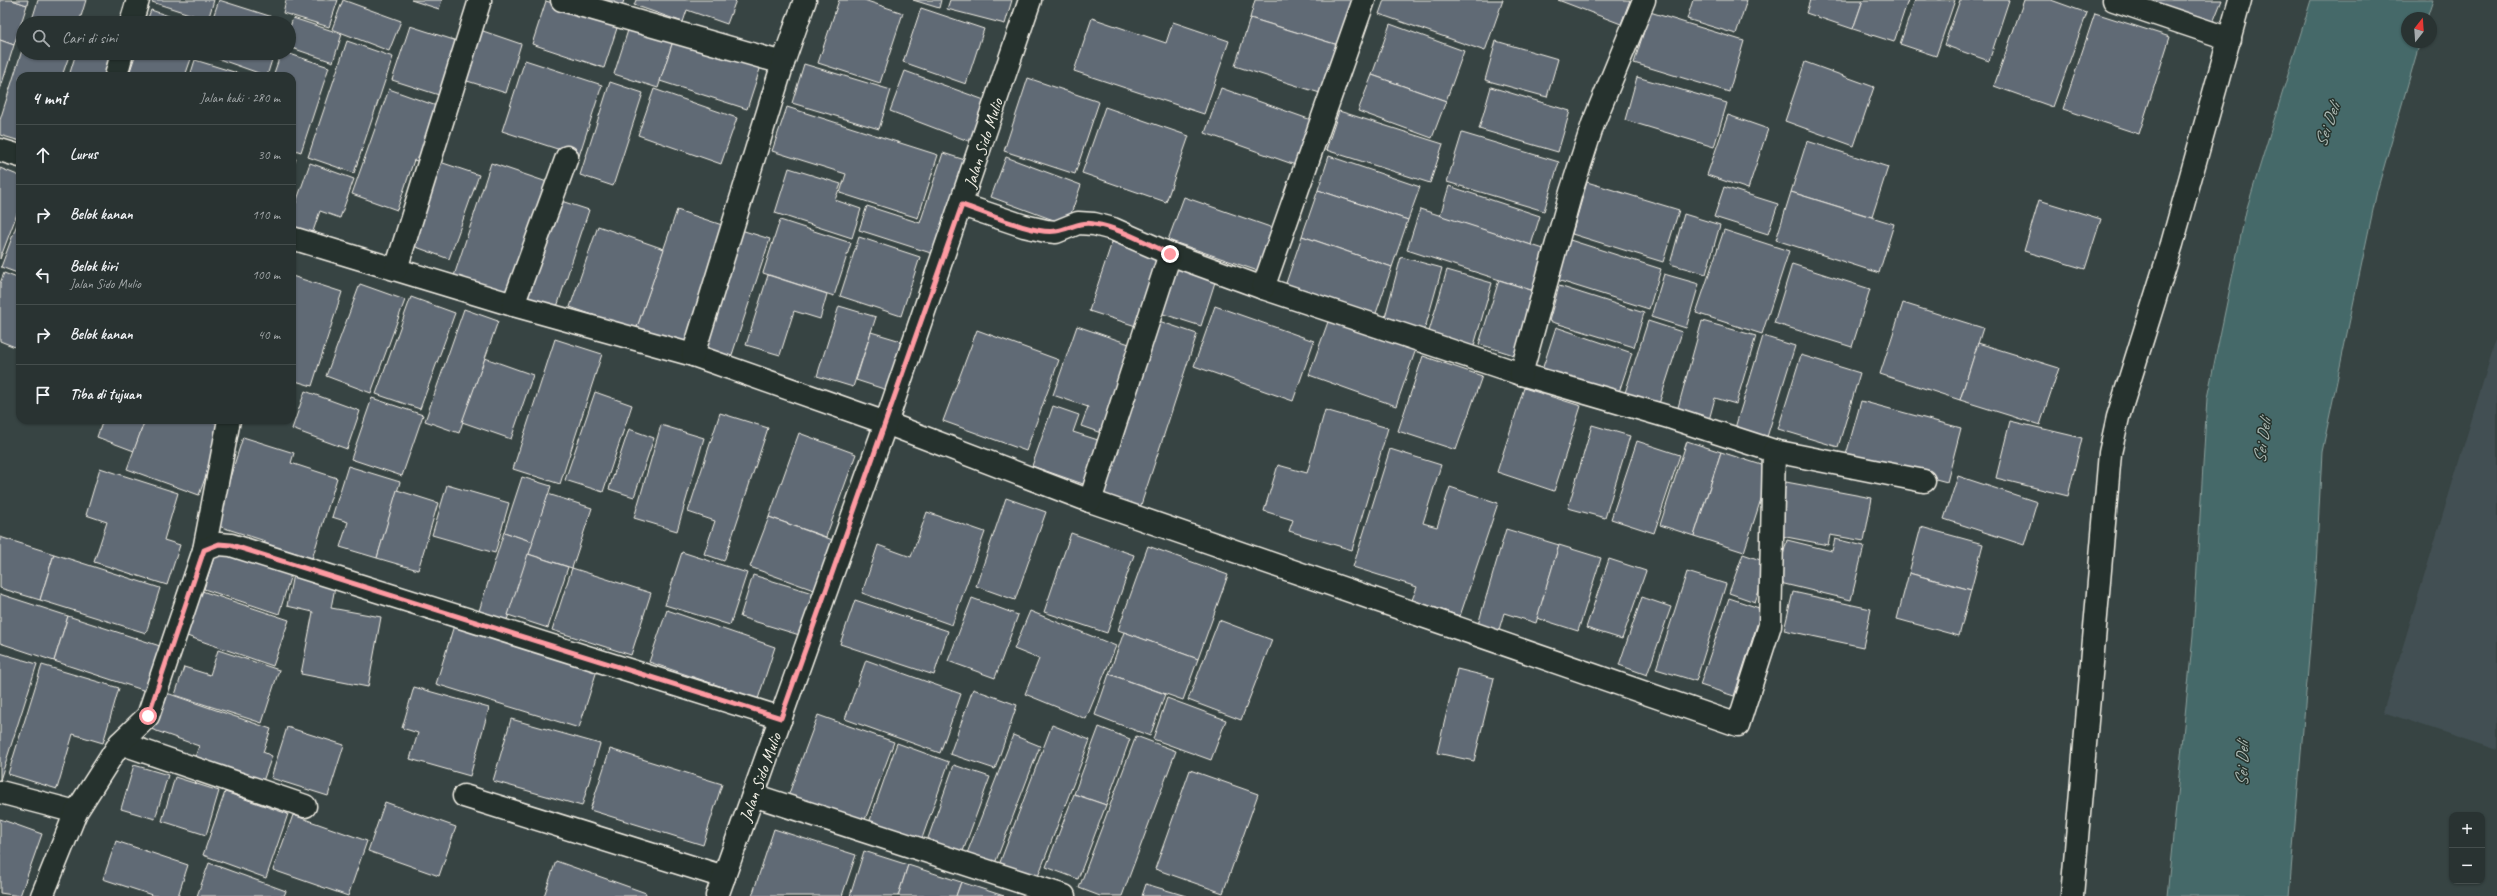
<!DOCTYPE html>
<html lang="id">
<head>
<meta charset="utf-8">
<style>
	:root { --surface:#293332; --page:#353f3e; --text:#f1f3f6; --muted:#a5aaac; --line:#454e4d }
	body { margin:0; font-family:Caveat,sans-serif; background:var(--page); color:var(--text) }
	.controls { position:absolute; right:12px; bottom:12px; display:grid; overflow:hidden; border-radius:8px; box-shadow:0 1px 3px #0004 }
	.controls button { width:36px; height:36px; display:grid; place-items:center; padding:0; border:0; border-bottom:1px solid var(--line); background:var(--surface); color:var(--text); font:20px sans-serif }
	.compass { position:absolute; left:2401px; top:12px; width:36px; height:36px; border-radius:50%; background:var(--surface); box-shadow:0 1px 3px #0004; rotate:17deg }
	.stop { position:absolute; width:12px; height:12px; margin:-9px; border:3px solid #ff9aa2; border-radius:50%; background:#fff }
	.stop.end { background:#ff9aa2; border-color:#fff; box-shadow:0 1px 4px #0008 }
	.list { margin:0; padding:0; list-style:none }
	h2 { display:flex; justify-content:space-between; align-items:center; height:52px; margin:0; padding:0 16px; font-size:17px }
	h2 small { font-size:13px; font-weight:400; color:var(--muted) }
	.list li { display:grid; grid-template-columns:26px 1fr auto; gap:12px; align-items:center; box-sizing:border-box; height:60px; padding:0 16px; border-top:1px solid var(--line) }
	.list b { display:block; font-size:15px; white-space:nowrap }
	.list p { margin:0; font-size:13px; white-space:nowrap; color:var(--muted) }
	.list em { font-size:13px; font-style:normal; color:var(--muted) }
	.icon { flex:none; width:22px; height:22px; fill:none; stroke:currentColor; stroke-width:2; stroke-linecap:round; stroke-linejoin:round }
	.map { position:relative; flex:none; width:2497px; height:896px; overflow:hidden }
	.search { position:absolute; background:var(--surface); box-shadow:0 1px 3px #0004; left:16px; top:16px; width:280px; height:44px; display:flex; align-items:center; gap:10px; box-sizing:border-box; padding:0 14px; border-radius:22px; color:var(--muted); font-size:15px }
	.panel { position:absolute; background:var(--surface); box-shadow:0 1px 3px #0004; left:16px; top:72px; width:280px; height:352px; border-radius:12px }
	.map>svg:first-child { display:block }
	.built { fill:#434f52 }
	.water { fill:#456969; stroke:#8b9f9c }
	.building { fill:#606a75; stroke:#f4f1e8 }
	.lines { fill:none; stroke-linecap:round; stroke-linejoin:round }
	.street-casing { stroke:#f4f1e8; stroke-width:25 }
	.street { stroke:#26332d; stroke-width:22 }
	.route { stroke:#ff9aa2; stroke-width:5 }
	.labels { text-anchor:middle; stroke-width:3; stroke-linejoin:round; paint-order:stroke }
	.street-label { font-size:17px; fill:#f4f1e8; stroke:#26332d }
	.water-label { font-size:18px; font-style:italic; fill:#aebbb5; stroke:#26332d }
</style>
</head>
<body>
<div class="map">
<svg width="2497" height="896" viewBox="0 0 2497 896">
	<rect width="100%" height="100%" fill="#374443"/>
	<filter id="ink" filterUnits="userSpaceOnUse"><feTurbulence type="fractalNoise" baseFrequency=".025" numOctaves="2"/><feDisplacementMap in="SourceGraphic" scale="8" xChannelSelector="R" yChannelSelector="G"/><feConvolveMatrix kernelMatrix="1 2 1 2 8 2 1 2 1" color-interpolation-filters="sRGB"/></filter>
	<g filter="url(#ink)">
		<polygon class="built" points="2497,336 2497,750 2383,712"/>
		<polygon class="water" points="2311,0 2433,0 2427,18 2407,18 2407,42 2420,42 2377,191 2322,452 2315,586 2289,896 2167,896 2193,635 2207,398 2246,211"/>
		<g class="building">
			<polygon points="0,0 12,0 27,5 14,45 0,40"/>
			<polygon points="12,0 28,0 27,5"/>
			<polygon points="38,0 86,0 79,23 31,23"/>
			<polygon points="152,0 214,0 208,20 152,2"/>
			<polygon points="219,0 285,21 284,23 211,23"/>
			<polygon points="286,0 338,0 329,27 283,13"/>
			<polygon points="343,0 401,21 389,51 332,29"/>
			<polygon points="411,0 442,0 439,9"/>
			<polygon points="605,0 624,0 622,6"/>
			<polygon points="636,0 736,0 727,24 687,10 683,22 634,5"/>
			<polygon points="839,0 864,0 903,13 880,83 818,63"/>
			<polygon points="913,0 941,0 939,8"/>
			<polygon points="950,0 1012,0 1005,24 947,9"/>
			<polygon points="1255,0 1352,0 1338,45 1250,18"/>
			<polygon points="1384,0 1503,0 1485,51 1379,14"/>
			<polygon points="1558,0 1630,0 1621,24"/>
			<polygon points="1693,0 1747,0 1736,34 1687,19"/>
			<polygon points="1810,0 1863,0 1853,29 1806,13"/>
			<polygon points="1863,0 1908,0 1894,42 1853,29"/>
			<polygon points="1915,0 1955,0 1936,56 1900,44"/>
			<polygon points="1960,0 2009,0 1989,61 1944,45"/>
			<polygon points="2024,0 2051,0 2087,13 2053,107 1994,86"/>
			<polygon points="2135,0 2222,0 2210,30"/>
			<polygon points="546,1 618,25 604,68 532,44"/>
			<polygon points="921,8 984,29 966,84 903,62"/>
			<polygon points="151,10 189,23 146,23"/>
			<polygon points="1650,12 1744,41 1729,92 1634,63"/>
			<polygon points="2095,13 2170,37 2139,134 2063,109"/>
			<polygon points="293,18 342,34 333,62 289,47 289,30"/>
			<polygon points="1092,18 1166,43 1173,22 1229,41 1204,114 1074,71"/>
			<polygon points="1250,18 1338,45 1323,94 1235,66"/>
			<polygon points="630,24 674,38 658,88 614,74"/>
			<polygon points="1390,24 1464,51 1446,101 1372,75"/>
			<polygon points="410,26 457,41 439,95 392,80"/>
			<polygon points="480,30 521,44 506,93 464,80"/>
			<polygon points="674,38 761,66 747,109 660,81"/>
			<polygon points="0,40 14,45 0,90"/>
			<polygon points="347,41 393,57 354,173 308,157"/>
			<polygon points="1496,41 1558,59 1547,97 1485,80"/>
			<polygon points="23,47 23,53 70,53 62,76 20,76 20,141 0,135 0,120"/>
			<polygon points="76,53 118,53 111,76 69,76"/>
			<polygon points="136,53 193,53 185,76 145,76 130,71"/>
			<polygon points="202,53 274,53 267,76"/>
			<polygon points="281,53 287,53 329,67 301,152 292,149 292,76 273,76"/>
			<polygon points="195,60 247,76 190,76"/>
			<polygon points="525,60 602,85 579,156 502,131"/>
			<polygon points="1805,62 1874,87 1854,146 1785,121"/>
			<polygon points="804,64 891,90 879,129 792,103"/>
			<polygon points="905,71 987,101 971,142 890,111"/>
			<polygon points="1372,75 1446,101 1432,138 1358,111"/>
			<polygon points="1637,77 1727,103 1714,147 1625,120"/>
			<polygon points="1028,78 1099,102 1075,174 1004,151"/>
			<polygon points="610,82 643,93 613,186 580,175"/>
			<polygon points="1491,87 1570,111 1558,152 1479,129"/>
			<polygon points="1221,88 1317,122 1301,167 1205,133"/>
			<polygon points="389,89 445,109 426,164 414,160 397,210 352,194"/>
			<polygon points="654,89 737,118 721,164 638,135"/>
			<polygon points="787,107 938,155 918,218 840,193 846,174 772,151"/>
			<polygon points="1105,107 1189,136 1166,202 1082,173"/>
			<polygon points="1339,111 1443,144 1430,183 1326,150"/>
			<polygon points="1728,115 1768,129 1748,189 1707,175"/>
			<polygon points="1462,133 1559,162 1544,211 1447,182"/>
			<polygon points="1807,141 1888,167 1872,217 1791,192"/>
			<polygon points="943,153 968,161 937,255 859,230 867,206 920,223"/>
			<polygon points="1329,156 1420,187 1408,220 1318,190"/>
			<polygon points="1006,157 1081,185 1067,225 991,197"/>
			<polygon points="292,158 296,159 292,170"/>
			<polygon points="437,161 479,175 449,259 408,244"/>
			<polygon points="310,163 354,179 340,218 320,211 311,237 292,230 292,214"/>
			<polygon points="491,163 547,182 509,297 453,279"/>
			<polygon points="0,168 20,176 20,206 0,259"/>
			<polygon points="789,168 841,184 835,200 861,209 852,238 775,213"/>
			<polygon points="1587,182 1679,210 1663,262 1572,234"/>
			<polygon points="1449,186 1540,216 1531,245 1440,216"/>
			<polygon points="1724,187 1778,204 1768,234 1714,217"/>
			<polygon points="1318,190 1408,220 1392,267 1302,236"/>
			<polygon points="1791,192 1894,224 1879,273 1776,240"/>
			<polygon points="1184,197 1273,228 1258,271 1168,240"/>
			<polygon points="555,199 589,210 557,307 523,296"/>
			<polygon points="2039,200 2101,219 2085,269 2024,251"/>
			<polygon points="1420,209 1550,251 1537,292 1407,250"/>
			<polygon points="677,210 728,227 687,347 636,330"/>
			<polygon points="1684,214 1720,225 1706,274 1670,264"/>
			<polygon points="20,216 20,274 1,267"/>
			<polygon points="780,220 851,243 834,296 763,273"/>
			<polygon points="598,226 664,249 636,330 570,307"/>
			<polygon points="741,230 770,239 730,361 700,351"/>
			<polygon points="1724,230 1789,251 1762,334 1696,313"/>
			<polygon points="1302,236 1392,267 1374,319 1284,289"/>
			<polygon points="859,237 920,257 901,316 840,296"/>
			<polygon points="1570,240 1661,269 1649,309 1557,280"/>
			<polygon points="1112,242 1162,258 1139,327 1089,311"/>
			<polygon points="1401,257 1442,268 1424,332 1384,321"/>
			<polygon points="1792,264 1870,289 1852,347 1774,323"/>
			<polygon points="1171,266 1216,279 1201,326 1157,312"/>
			<polygon points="1447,270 1492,283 1473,349 1428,335"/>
			<polygon points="4,273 20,279 20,349 0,341 0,283"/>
			<polygon points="1664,274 1699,284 1686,328 1651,317"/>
			<polygon points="768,275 827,294 820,319 794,311 780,355 746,345"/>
			<polygon points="292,276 342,292 312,386 292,380"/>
			<polygon points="1499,280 1537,292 1517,356 1479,344"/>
			<polygon points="360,284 405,300 371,393 326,376"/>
			<polygon points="1559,286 1644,313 1634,347 1549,321"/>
			<polygon points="411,297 455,313 420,409 376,394"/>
			<polygon points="1903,303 1983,328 1960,400 1880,374"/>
			<polygon points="839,306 876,317 853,387 817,376"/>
			<polygon points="1215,306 1314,341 1293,401 1194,366"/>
			<polygon points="464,309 498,321 459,433 425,421"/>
			<polygon points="1153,319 1197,334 1139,511 1096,497"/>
			<polygon points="1329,319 1416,349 1396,406 1309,375"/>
			<polygon points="1648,321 1682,332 1658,407 1624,396"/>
			<polygon points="1702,321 1756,336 1736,404 1715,398 1709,420 1677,411"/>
			<polygon points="1077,326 1135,346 1104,434 1081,426 1088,407 1053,395"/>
			<polygon points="1556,327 1632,353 1618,395 1542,370"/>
			<polygon points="977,330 1059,360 1026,451 943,421"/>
			<polygon points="871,332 901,341 887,390 856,380"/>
			<polygon points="1763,336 1795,346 1767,437 1735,428"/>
			<polygon points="555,339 602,354 560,484 513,469"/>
			<polygon points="1978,343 2059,368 2040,425 1960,400"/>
			<polygon points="1801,355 1860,373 1838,447 1778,429"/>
			<polygon points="1423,356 1482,376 1456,450 1398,431"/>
			<polygon points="485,358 533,375 511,439 462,422"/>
			<polygon points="1524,388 1581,406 1554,491 1497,472"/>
			<polygon points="305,391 360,411 347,449 292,429"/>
			<polygon points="595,392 632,405 603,492 565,480"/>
			<polygon points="372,398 423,415 402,476 351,459"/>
			<polygon points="1861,401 1961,428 1947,482 1846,455"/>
			<polygon points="1053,406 1079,415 1073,432 1101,441 1086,485 1032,466"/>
			<polygon points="1325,410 1388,428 1352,550 1289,531 1293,520 1264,511 1278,465 1307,473"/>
			<polygon points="720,413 768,428 724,561 704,554 715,521 688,512"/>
			<polygon points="103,420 145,420 134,451 97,437"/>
			<polygon points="145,420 208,420 224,425 199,495 127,469"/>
			<polygon points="2010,421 2082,438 2068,496 1996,478"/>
			<polygon points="661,425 704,438 677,531 634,518"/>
			<polygon points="1592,425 1630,436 1605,518 1568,508"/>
			<polygon points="629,429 654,438 634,497 609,489"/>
			<polygon points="799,433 856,454 826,537 769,517"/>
			<polygon points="243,437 294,453 291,463 337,478 311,562 264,548 265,541 215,525"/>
			<polygon points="1637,441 1680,455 1654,533 1611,519"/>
			<polygon points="1687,441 1721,452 1694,536 1660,525"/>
			<polygon points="1390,449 1441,465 1423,523 1437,527 1450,487 1498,503 1460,616 1412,600 1417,587 1353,567"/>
			<polygon points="1721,452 1771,468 1744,552 1694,536"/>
			<polygon points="348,466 400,482 377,558 340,547 348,522 332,517"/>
			<polygon points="100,468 178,493 164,540 180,545 167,585 94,562 107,522 86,515"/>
			<polygon points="1958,476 2037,502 2024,545 1944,519"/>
			<polygon points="522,477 551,486 533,542 504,532"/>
			<polygon points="1786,482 1872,498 1864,541 1830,535 1828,545 1776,535"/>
			<polygon points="447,485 509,503 495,553 432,535"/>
			<polygon points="397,490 438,503 418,570 377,558"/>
			<polygon points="548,494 592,508 572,568 528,554"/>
			<polygon points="1006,498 1046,512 1015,600 976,586"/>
			<polygon points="927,512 985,532 952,625 862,593 878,545 911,557"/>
			<polygon points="769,517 841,543 822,593 750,567"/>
			<polygon points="1921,527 1983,544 1971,590 1909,573"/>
			<polygon points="1506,529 1559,545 1536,623 1504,613 1498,633 1477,628"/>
			<polygon points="504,532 533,542 507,620 479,611"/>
			<polygon points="1071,533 1134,555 1107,633 1044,612"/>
			<polygon points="0,537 54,554 40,600 0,588"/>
			<polygon points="1835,539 1864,546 1851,600 1776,582 1787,540 1832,551"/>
			<polygon points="1559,545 1601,558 1578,631 1537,618"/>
			<polygon points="1148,546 1228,575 1198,659 1118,630"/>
			<polygon points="217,547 292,571 279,614 204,589"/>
			<polygon points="682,552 747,573 730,625 665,605"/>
			<polygon points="54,554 160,588 146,633 40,600"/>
			<polygon points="528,554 568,567 548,628 508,615"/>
			<polygon points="1743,554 1769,563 1755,602 1729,593"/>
			<polygon points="1609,559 1646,571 1622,639 1586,628"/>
			<polygon points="572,568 651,593 631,655 552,630"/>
			<polygon points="1687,572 1726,584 1696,681 1656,669"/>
			<polygon points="1909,573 1971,590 1959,636 1897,619"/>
			<polygon points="293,574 336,582 331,608 381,617 368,687 301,674 313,612 287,606"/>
			<polygon points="753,575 819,595 806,637 740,617"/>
			<polygon points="199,590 289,620 273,666 184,635"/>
			<polygon points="1793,592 1871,609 1863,647 1784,630"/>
			<polygon points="0,594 68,616 54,661 0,643"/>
			<polygon points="1642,597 1671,607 1647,675 1619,665"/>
			<polygon points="972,598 1018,615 995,678 948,661"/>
			<polygon points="1729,598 1762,609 1734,696 1700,685"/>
			<polygon points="855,600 948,631 934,675 840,644"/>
			<polygon points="667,610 775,647 758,699 649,662"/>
			<polygon points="1030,611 1116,646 1086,719 1025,694 1039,659 1014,649"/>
			<polygon points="68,616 163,647 149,692 54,661"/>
			<polygon points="1219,620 1272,640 1241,720 1188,700"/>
			<polygon points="455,622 598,667 579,728 436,684"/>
			<polygon points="1124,632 1198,659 1183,700 1109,674"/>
			<polygon points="218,650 279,670 262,723 175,695 184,667 210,675"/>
			<polygon points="0,653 37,664 0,780"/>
			<polygon points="866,660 961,694 940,753 845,719"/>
			<polygon points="42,665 119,688 103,743 73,734 57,789 8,774"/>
			<polygon points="1457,669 1494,678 1474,761 1437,753"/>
			<polygon points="1109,674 1165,694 1150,736 1095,715"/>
			<polygon points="414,687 489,708 470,776 410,759 418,733 402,728"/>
			<polygon points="973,689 1017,705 995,769 950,754"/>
			<polygon points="161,691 271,729 263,752 272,756 262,784 194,760 199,746 148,728"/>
			<polygon points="1167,698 1226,720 1211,760 1153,739"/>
			<polygon points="818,715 894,742 863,825 787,799"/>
			<polygon points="511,719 600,744 582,806 493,781"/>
			<polygon points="1052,725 1090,740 1037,879 999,865"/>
			<polygon points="287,727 344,745 328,796 271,778"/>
			<polygon points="1099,727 1130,739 1106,805 1074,794"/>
			<polygon points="1013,735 1040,746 994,866 966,856"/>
			<polygon points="1136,736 1176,751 1122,896 1100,896 1079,888"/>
			<polygon points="897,743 949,762 920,844 868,826"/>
			<polygon points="610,749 722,784 703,845 590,810"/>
			<polygon points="134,765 168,775 155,819 121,809"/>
			<polygon points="954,765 990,777 962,854 927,841"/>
			<polygon points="1190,770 1258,794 1223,893 1155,869"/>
			<polygon points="175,777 219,791 206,835 162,821"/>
			<polygon points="225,792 288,814 266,878 203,855"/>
			<polygon points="1074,794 1106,805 1078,879 1046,867"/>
			<polygon points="385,802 456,827 439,876 368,851"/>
			<polygon points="293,815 367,841 348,896 273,870"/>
			<polygon points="0,819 42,834 20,896 0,893"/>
			<polygon points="774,829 856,855 842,896 752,896"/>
			<polygon points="116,841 188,865 178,896 155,896 103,879"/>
			<polygon points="864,851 908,865 898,896 850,896"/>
			<polygon points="556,861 646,893 645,896 544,896"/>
			<polygon points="209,863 286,891 284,896 197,896"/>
			<polygon points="908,865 961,882 956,896 898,896"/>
			<polygon points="961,882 1004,896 956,896"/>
			<polygon points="1146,884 1186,896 1142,896"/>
		</g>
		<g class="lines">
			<defs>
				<g id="street">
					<polyline points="562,0 783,63"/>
					<polyline points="2114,0 2230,39"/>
					<polyline points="131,23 138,0"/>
					<polyline points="116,76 122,53"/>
					<polyline points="0,150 20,156"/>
					<polyline points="292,238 513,305 693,355 886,423 1090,501 1738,725 1770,625 1774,451 1672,418 1521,374 1263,288 1170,254 1113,229 1094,224 1078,223 1056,232 1046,231 1024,226 962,205"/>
					<polyline points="396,269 480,0"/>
					<polyline points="1263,288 1364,0"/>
					<polyline points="513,305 567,157"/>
					<polyline points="693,355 783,63 805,0"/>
					<polyline points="1521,374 1571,192 1593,124 1644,0"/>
					<polyline points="1774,451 1924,481"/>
					<polyline points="1090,501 1170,254"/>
					<polyline points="204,550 229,420"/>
					<polyline points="120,743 305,806"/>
					<polyline points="0,792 76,812"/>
					<polyline points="753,795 1064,896"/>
					<polyline points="464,796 724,877"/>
					<polyline points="42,896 76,812 120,743 148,716 204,550 219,544 231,545 781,718"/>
					<polyline points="717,896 886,423 1030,0"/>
					<polyline points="2072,896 2110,453 2118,417 2172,244 2240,0"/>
				</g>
			</defs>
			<use href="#street" class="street-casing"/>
			<use href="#street" class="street"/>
		</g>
	</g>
	<g class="lines" filter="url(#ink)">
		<path class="route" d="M148,716l56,-166 15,-6 12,1 550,173 181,-513c22,7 72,30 94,26 14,-2 23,-10 38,-7 26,4 52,19 76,30"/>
	</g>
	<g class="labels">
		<g class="street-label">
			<text transform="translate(983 143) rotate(-72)" y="6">Jalan Sido Mulio</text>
			<text transform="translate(760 777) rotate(-70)" y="6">Jalan Sido Mulio</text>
		</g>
		<g class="water-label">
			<text transform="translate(2327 125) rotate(-70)" y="6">Sei Deli</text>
			<text transform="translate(2262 441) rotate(-82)" y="6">Sei Deli</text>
			<text transform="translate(2242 764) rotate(-89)" y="6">Sei Deli</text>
		</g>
	</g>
</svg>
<div class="controls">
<button>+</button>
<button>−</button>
</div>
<svg class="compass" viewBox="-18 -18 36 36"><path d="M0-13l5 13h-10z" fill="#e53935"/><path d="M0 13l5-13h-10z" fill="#a5aaac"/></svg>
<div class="stop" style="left:148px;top:716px"></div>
<div class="stop end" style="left:1170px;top:254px"></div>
<div class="search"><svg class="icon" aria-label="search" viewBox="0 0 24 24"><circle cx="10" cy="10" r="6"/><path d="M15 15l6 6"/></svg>Cari di sini</div>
<section class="panel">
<h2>4 mnt<small>Jalan kaki · 280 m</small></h2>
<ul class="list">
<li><svg class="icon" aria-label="ahead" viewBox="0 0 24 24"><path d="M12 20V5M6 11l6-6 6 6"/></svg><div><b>Lurus</b></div><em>30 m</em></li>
<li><svg class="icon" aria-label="right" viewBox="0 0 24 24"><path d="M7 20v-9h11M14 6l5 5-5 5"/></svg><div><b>Belok kanan</b></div><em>110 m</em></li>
<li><svg class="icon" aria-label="left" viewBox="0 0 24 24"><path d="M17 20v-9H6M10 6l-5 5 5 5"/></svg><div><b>Belok kiri</b><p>Jalan Sido Mulio</p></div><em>100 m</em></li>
<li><svg class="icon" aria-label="right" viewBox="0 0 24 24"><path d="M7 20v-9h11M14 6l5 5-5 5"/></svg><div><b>Belok kanan</b></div><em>40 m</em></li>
<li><svg class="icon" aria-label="arrive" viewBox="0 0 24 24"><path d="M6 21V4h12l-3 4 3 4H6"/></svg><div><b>Tiba di tujuan</b></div></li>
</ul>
</section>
</div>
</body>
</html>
